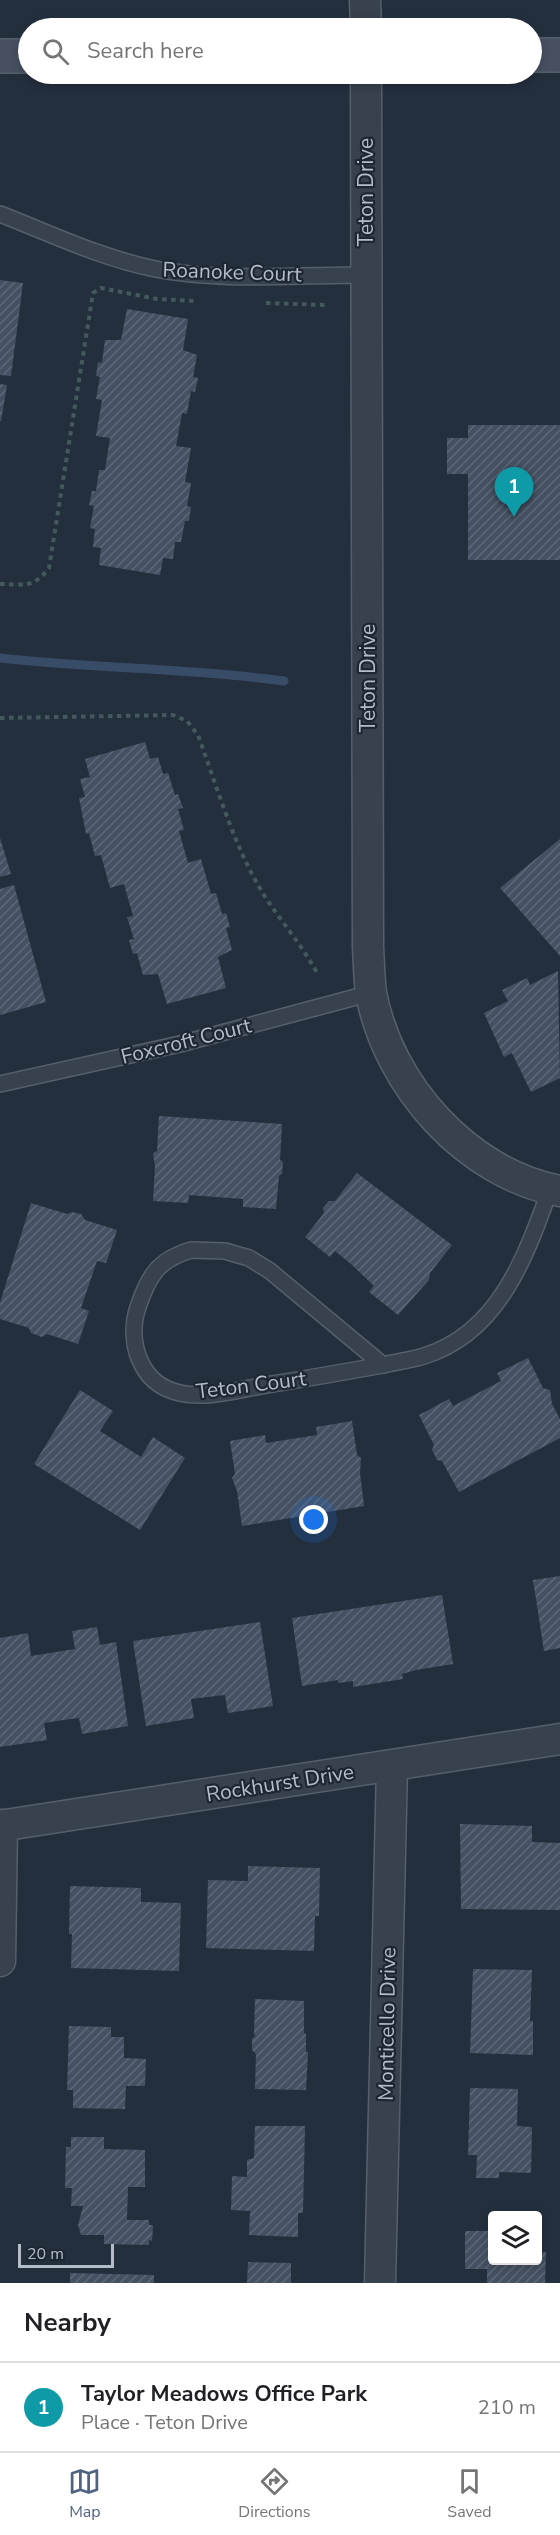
<!DOCTYPE html>
<html lang="en">
<head>
<meta charset="utf-8">
<style>
	:root { --surface:#fff; --page:#f2f2f2; --text:#202124; --muted:#757577; --line:#e0e0e0; --accent:#506383 }
	body { margin:0; font-family:"Nunito Sans",sans-serif; background:var(--page); color:var(--text) }
	.controls { position:absolute; right:18px; bottom:18px; display:grid; overflow:hidden; border-radius:6px; box-shadow:0 3px 9px #0003 }
	.controls button { width:54px; height:54px; display:grid; place-items:center; padding:0; border:0; border-bottom:2px solid var(--line); background:var(--surface); color:var(--text); font:30px sans-serif }
	.scale { position:absolute; left:18px; bottom:15px; width:96px; box-sizing:border-box; padding-left:6px; border:3px solid #b4bcc9; border-top:0; font-size:16px; line-height:21px; white-space:nowrap; color:#b4bcc9; -webkit-text-stroke:4px #1d2633; paint-order:stroke }
	.you { position:absolute; left:314px; top:1520px; width:21px; height:21px; margin:-15px; border:4px solid #fff; border-radius:50%; background:#1a73e8; box-shadow:0 0 0 9px #1a73e833 }
	.badge { display:grid; place-items:center; width:39px; height:39px; border-radius:50%; background:var(--accent); color:#fff; font-size:20px; font-weight:700 }
	.pin { position:absolute; translate:-50% -50px; filter:drop-shadow(0 2px 3px #0008) }
	.pin::after { content:''; position:absolute; top:32px; width:21px; height:18px; background:inherit; clip-path:polygon(0 0,100% 0,50% 100%) }
	.list { margin:0; padding:0; list-style:none }
	h2 { display:flex; justify-content:space-between; align-items:center; height:78px; margin:0; padding:0 24px; font-size:26px }
	h2 small { font-size:20px; font-weight:400; color:var(--muted) }
	.list li { display:grid; grid-template-columns:39px 1fr auto; gap:18px; align-items:center; box-sizing:border-box; height:90px; padding:0 24px; border-top:2px solid var(--line) }
	.list b { display:block; font-size:22px; white-space:nowrap }
	.list p { margin:0; font-size:20px; white-space:nowrap; color:var(--muted) }
	.list em { font-size:20px; font-style:normal; color:var(--muted) }
	.icon { flex:none; width:33px; height:33px; fill:none; stroke:currentColor; stroke-width:2; stroke-linecap:round; stroke-linejoin:round }
	.map { position:relative; flex:none; width:560px; height:2283px; overflow:hidden }
	.search { position:absolute; background:var(--surface); box-shadow:0 3px 9px #0003; left:18px; right:18px; top:18px; height:66px; display:flex; align-items:center; gap:15px; box-sizing:border-box; padding:0 21px; border-radius:33px; color:var(--muted); font-size:22px }
	.sheet { height:168px; background:var(--surface) }
	nav { display:flex; justify-content:space-around; align-items:center; box-sizing:border-box; height:84px; border-top:2px solid var(--line); background:var(--surface); font-size:16px; color:var(--muted) }
	nav a { display:grid; justify-items:center; gap:3px }
	nav .on { color:var(--accent) }
	.map>svg:first-child { display:block }
	.lines { fill:none; stroke-linecap:round; stroke-linejoin:round }
	.stream { stroke:#394c67; stroke-width:9 }
	.building { fill:url(#building-hatch) }
	.lane-casing { stroke:#565f6c; stroke-width:18 }
	.street-casing { stroke:#565f6c; stroke-width:33 }
	.secondary-casing { stroke:#565f6c; stroke-width:36 }
	.path { stroke:#44595c; stroke-width:4; stroke-dasharray:4.5 4.5; stroke-linecap:butt }
	.lane { stroke:#38414e; stroke-width:15 }
	.street { stroke:#38414e; stroke-width:30 }
	.secondary { stroke:#465061; stroke-width:33 }
	.labels { text-anchor:middle; stroke-width:4.5; stroke-linejoin:round; paint-order:stroke }
	.street-label { font-size:21px; fill:#b4bcc9; stroke:#1d2633 }
</style>
</head>
<body>
<div class="map">
<svg width="560" height="2283" viewBox="0 0 560 2283">
	<defs>
		<pattern id="building-hatch" width="6" height="6" patternUnits="userSpaceOnUse" patternTransform="scale(1.5)"><rect width="6" height="6" fill="#455162"/><path d="M-1 1l2-2M0 6l6-6M5 7l2-2" fill="none" stroke="#5d6877"/></pattern>
	</defs>
	<rect width="100%" height="100%" fill="#242f3e"/>
	<g class="lines">
		<path class="stream" d="M0,658c95,11 190,10 284,23"/>
	</g>
	<g class="building">
		<polygon points="0,280 23,283 11,376 0,375"/>
		<polygon points="127,309 188,319 183,350 197,355 193,377 198,378 195,392 191,391 187,414 182,413 176,446 191,448 185,482 191,483 187,506 191,507 189,521 185,521 181,542 175,542 173,559 163,558 160,575 99,565 101,548 93,547 95,529 90,528 94,506 89,505 92,491 96,491 99,470 105,470 110,438 96,436 102,400 96,399 100,377 96,376 98,362 102,363 105,340 121,340"/>
		<polygon points="0,384 7,385 1,421 0,421"/>
		<polygon points="468,425 560,425 560,560 468,560 468,474 447,474 447,438 468,438"/>
		<polygon points="145,742 150,759 158,757 163,774 168,773 175,795 178,794 183,808 178,809 184,830 179,831 188,863 201,859 211,894 216,893 222,914 226,913 230,927 226,928 232,950 218,957 226,988 167,1004 158,974 143,975 137,953 133,954 129,940 134,939 127,917 133,916 124,884 110,888 101,855 95,856 89,833 86,834 79,798 85,797 80,779 90,777 85,759"/>
		<polygon points="0,838 11,874 0,877"/>
		<polygon points="560,839 560,956 500,888"/>
		<polygon points="14,885 46,1002 0,1015 0,889"/>
		<polygon points="558,971 560,1078 531,1092 512,1053 504,1057 484,1013 508,1001 502,990 527,978 530,985"/>
		<polygon points="159,1116 282,1124 280,1160 283,1162 282,1174 279,1176 276,1209 243,1207 243,1199 189,1195 188,1203 153,1201 155,1166 153,1153 157,1151"/>
		<polygon points="357,1173 452,1245 430,1273 429,1280 398,1315 369,1292 374,1286 351,1264 335,1251 330,1257 305,1237 324,1213 323,1208 329,1201 335,1201"/>
		<polygon points="31,1203 67,1214 72,1212 81,1214 85,1220 117,1230 106,1263 97,1261 81,1308 89,1311 78,1344 47,1334 42,1337 31,1333 29,1328 0,1319 0,1303"/>
		<polygon points="528,1358 543,1388 550,1390 552,1404 560,1419 560,1438 459,1492 442,1461 437,1460 432,1450 434,1445 419,1415 449,1399 453,1406 501,1381 497,1373"/>
		<polygon points="80,1390 113,1411 100,1431 141,1457 153,1437 185,1458 140,1530 34,1464"/>
		<polygon points="352,1421 357,1455 361,1458 360,1473 364,1506 242,1526 237,1491 232,1478 235,1474 230,1441 265,1435 266,1443 317,1435 316,1427"/>
		<polygon points="560,1576 560,1648 544,1651 533,1580"/>
		<polygon points="442,1595 453,1664 416,1670 402,1674 403,1679 353,1687 353,1681 338,1683 338,1680 302,1686 292,1618"/>
		<polygon points="260,1622 273,1706 228,1713 225,1695 191,1699 194,1718 146,1726 133,1641"/>
		<polygon points="97,1627 100,1645 116,1642 128,1726 82,1734 79,1718 63,1720 44,1723 47,1740 0,1747 0,1638 28,1633 31,1656 75,1649 72,1631"/>
		<polygon points="460,1824 532,1826 532,1842 560,1843 560,1910 461,1909"/>
		<polygon points="248,1866 320,1868 319,1916 315,1916 314,1951 206,1948 208,1880 248,1881"/>
		<polygon points="70,1886 141,1888 141,1902 181,1903 179,1971 71,1968 72,1934 69,1934"/>
		<polygon points="473,1969 532,1970 530,2021 533,2021 533,2055 470,2053"/>
		<polygon points="255,1999 304,2001 304,2033 306,2034 306,2052 308,2052 306,2090 255,2089 256,2054 252,2050 252,2039 256,2035 254,2035"/>
		<polygon points="69,2026 111,2027 111,2037 124,2037 124,2058 146,2059 145,2086 126,2086 125,2109 73,2108 73,2090 67,2090"/>
		<polygon points="470,2088 518,2089 517,2126 532,2127 531,2173 499,2172 499,2178 476,2178 477,2155 468,2155"/>
		<polygon points="255,2126 305,2126 303,2213 298,2213 298,2237 249,2235 250,2211 231,2210 232,2176 247,2177 247,2160 254,2158"/>
		<polygon points="71,2137 104,2137 104,2149 145,2150 145,2187 128,2187 127,2220 149,2220 149,2225 153,2225 152,2241 149,2240 149,2245 104,2244 104,2235 81,2235 78,2225 83,2206 71,2206 72,2188 65,2188 66,2147 71,2147"/>
		<polygon points="465,2231 492,2231 492,2260 538,2260 538,2252 546,2252 545,2283 487,2283 487,2269 465,2269"/>
		<polygon points="248,2262 291,2263 291,2283 247,2283"/>
		<polygon points="70,2273 154,2275 154,2283 70,2283"/>
	</g>
	<g class="lines">
		<defs>
			<g id="lane">
				<path d="M0,214c49,19 99,43 151,54 65,14 147,7 214,7"/>
				<polyline points="0,1084 180,1044 371,993"/>
				<path d="M191,1250l34,1 24,7 21,13 113,94c-39,7 -78,14 -117,20 -29,5 -61,15 -90,7 -37,-10 -49,-52 -38,-85 11,-32 20,-47 53,-57z"/>
				<path d="M383,1365c13,-3 28,-5 41,-9 75,-23 102,-100 126,-167"/>
			</g>
			<g id="street">
				<polyline points="365,0 366,28"/>
				<path d="M366,74l2,873c1,15 1,31 3,46 17,92 96,181 189,198"/>
				<polyline points="0,1826 560,1739"/>
				<polyline points="0,1961 2,1825"/>
				<polyline points="380,2283 392,1766"/>
			</g>
			<g id="secondary">
				<polyline points="532,55 560,55"/>
				<polyline points="0,56 28,56"/>
			</g>
		</defs>
		<use href="#lane" class="lane-casing"/>
		<use href="#street" class="street-casing"/>
		<use href="#secondary" class="secondary-casing"/>
		<g class="path">
			<polyline points="266,303 325,305"/>
			<path d="M0,584c24,0 33,5 49,-16l44,-275 8,-5 56,11 39,2"/>
			<path d="M0,718l173,-3 14,6 11,14c18,49 36,111 63,155 18,30 41,54 57,85"/>
		</g>
		<use href="#lane" class="lane"/>
		<use href="#street" class="street"/>
		<use href="#secondary" class="secondary"/>
	</g>
	<g class="labels">
		<g class="street-label">
			<text transform="translate(366 192) rotate(-90)" y="7">Teton Drive</text>
			<text transform="translate(232 272) rotate(2)" y="7">Roanoke Court</text>
			<text transform="translate(368 678) rotate(-90)" y="7">Teton Drive</text>
			<text transform="translate(186 1041) rotate(-14)" y="7">Foxcroft Court</text>
			<text transform="translate(251 1385) rotate(-7)" y="7">Teton Court</text>
			<text transform="translate(280 1783) rotate(-9)" y="7">Rockhurst Drive</text>
			<text transform="translate(387 2024) rotate(-89)" y="7">Monticello Drive</text>
		</g>
	</g>
</svg>
<div class="controls">
<button><svg class="icon" aria-label="layers" viewBox="0 0 24 24"><path d="M12 4l9 5-9 5-9-5zM3 14l9 5 9-5"/></svg></button>
</div>
<div class="scale">20 m</div>
<div class="you"></div>
<div class="pin badge" style="left:514px;top:517px;background:#0f9aa8">1</div>
<div class="search"><svg class="icon" aria-label="search" viewBox="0 0 24 24"><circle cx="10" cy="10" r="6"/><path d="M15 15l6 6"/></svg>Search here</div>
</div>
<section class="sheet">
<h2>Nearby<small></small></h2>
<ul class="list">
<li><span class="badge" style="background:#0f9aa8">1</span><div><b>Taylor Meadows Office Park</b><p>Place · Teton Drive</p></div><em>210 m</em></li>
</ul>
</section>
<nav>
<a class="on"><svg class="icon" aria-label="map" viewBox="0 0 24 24"><path d="M3 6l6-2 6 2 6-2v14l-6 2-6-2-6 2zM9 4v14M15 6v14"/></svg>Map</a>
<a><svg class="icon" aria-label="directions" viewBox="0 0 24 24"><path d="M12 3l9 9-9 9-9-9zM9 14v-3h6M13 9l2 2-2 2"/></svg>Directions</a>
<a><svg class="icon" aria-label="saved" viewBox="0 0 24 24"><path d="M7 4h10v16l-5-4-5 4z"/></svg>Saved</a>
</nav>
</body>
</html>
